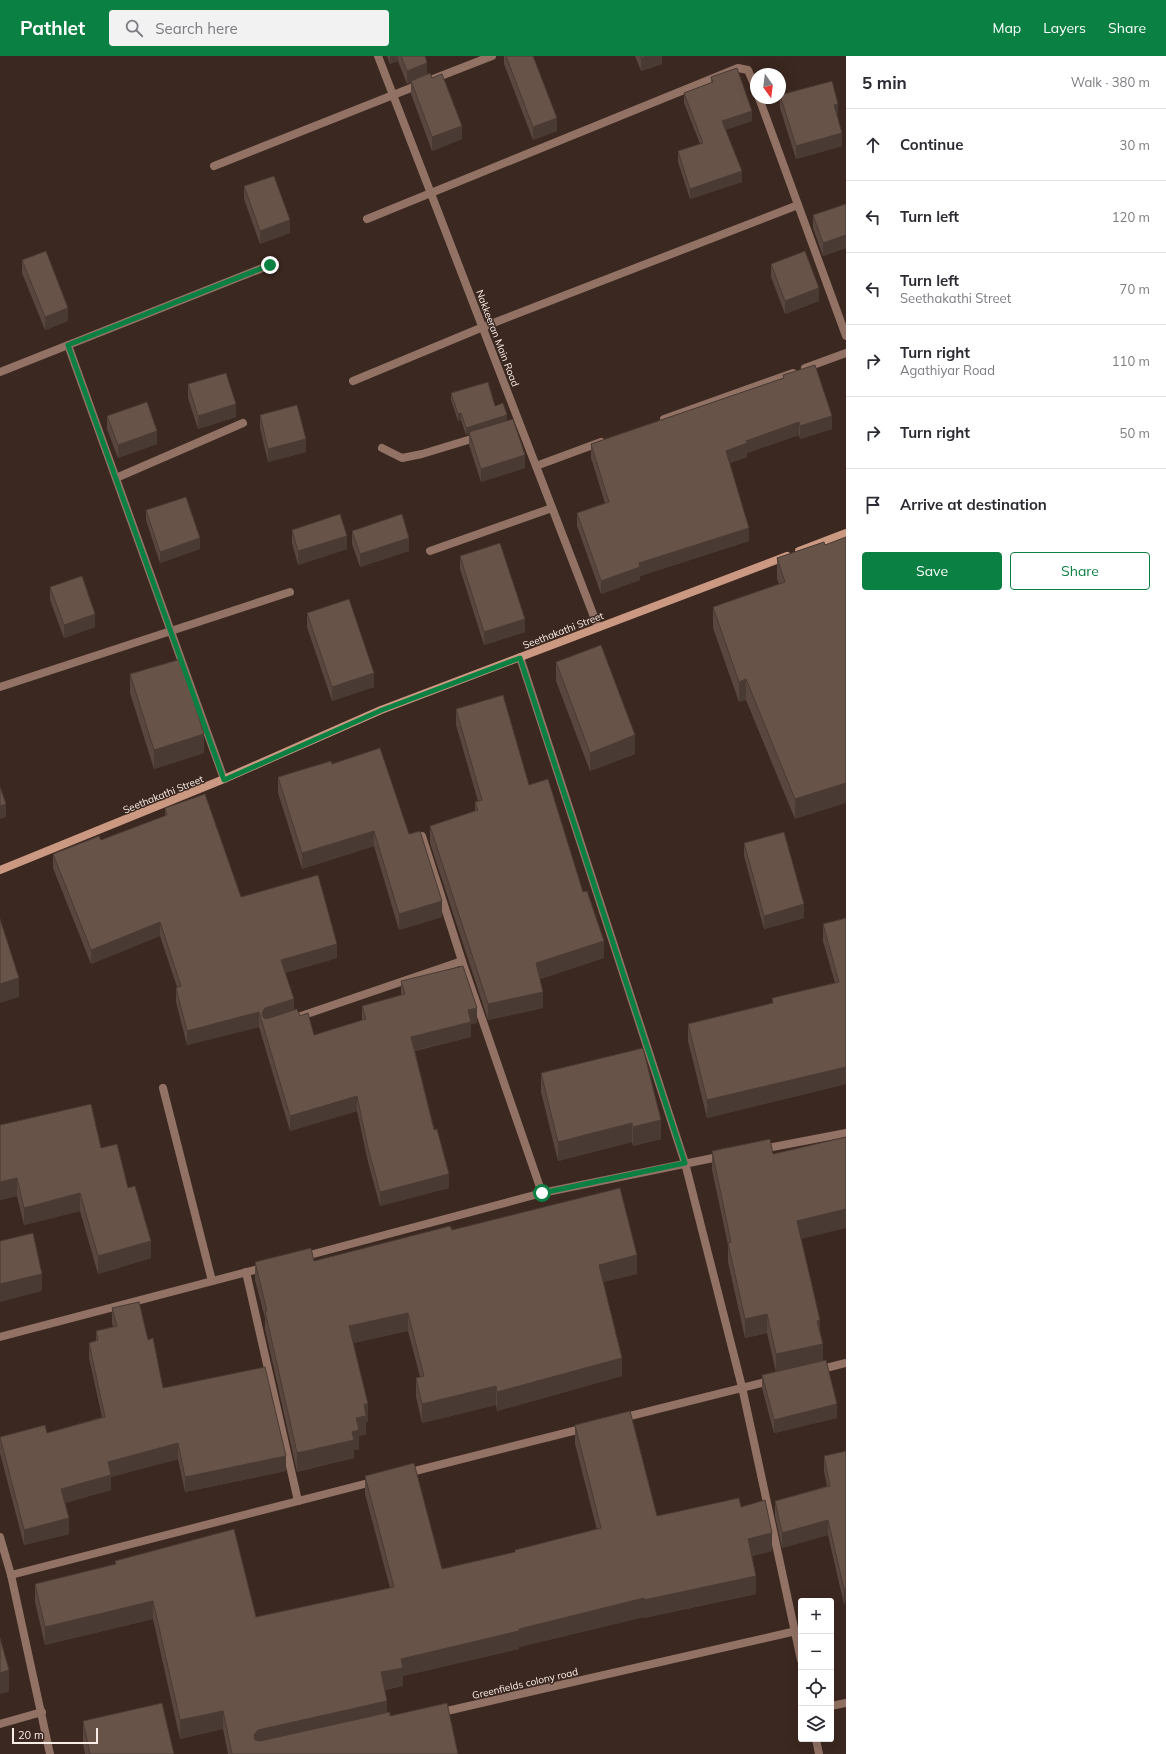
<!DOCTYPE html>
<html lang="en">
<head>
<meta charset="utf-8">
<style>
	:root { --surface:#fff; --page:#f2f2f3; --text:#2b2b33; --muted:#7c7c81; --line:#e1e1e2; --accent:#0b8043 }
	body { margin:0; font-family:Mulish,sans-serif; background:var(--page); color:var(--text) }
	.controls { position:absolute; right:12px; bottom:12px; display:grid; overflow:hidden; border-radius:4px; box-shadow:0 4px 16px #0002 }
	.controls button { width:36px; height:36px; display:grid; place-items:center; padding:0; border:0; border-bottom:1px solid var(--line); background:var(--surface); color:var(--text); font:20px sans-serif }
	.compass { position:absolute; left:750px; top:12px; width:36px; height:36px; border-radius:50%; background:var(--surface); box-shadow:0 4px 16px #0002; rotate:166deg }
	.scale { position:absolute; left:12px; bottom:10px; width:86px; box-sizing:border-box; padding-left:4px; border:2px solid #f9ece7; border-top:0; font-size:11px; line-height:14px; white-space:nowrap; color:#f9ece7; -webkit-text-stroke:3px #3b2820; paint-order:stroke }
	.stop { position:absolute; width:12px; height:12px; margin:-9px; border:3px solid #0b8043; border-radius:50%; background:#fff }
	.stop.end { background:#0b8043; border-color:#fff; box-shadow:0 1px 4px #0008 }
	.list { margin:0; padding:0; list-style:none }
	h2 { display:flex; justify-content:space-between; align-items:center; height:52px; margin:0; padding:0 16px; font-size:17px }
	h2 small { font-size:13px; font-weight:400; color:var(--muted) }
	.list li { display:grid; grid-template-columns:26px 1fr auto; gap:12px; align-items:center; box-sizing:border-box; height:72px; padding:0 16px; border-top:1px solid var(--line) }
	.list b { display:block; font-size:15px; white-space:nowrap }
	.list p { margin:0; font-size:13px; white-space:nowrap; color:var(--muted) }
	.list em { font-size:13px; font-style:normal; color:var(--muted) }
	.actions { display:flex; gap:8px; padding:12px 16px }
	.actions a { flex:1; padding:9px 0; border:1px solid var(--accent); border-radius:4px; text-align:center; font-size:14px; color:var(--accent) }
	.actions .main { background:var(--accent); color:#fff }
	.icon { flex:none; width:22px; height:22px; fill:none; stroke:currentColor; stroke-width:2; stroke-linecap:round; stroke-linejoin:round }
	.map { position:relative; flex:none; width:846px; height:1698px; overflow:hidden }
	header { display:flex; align-items:center; gap:24px; box-sizing:border-box; height:56px; padding:0 20px; background:var(--accent); color:#fff }
	header strong { font-size:19px }
	nav { display:flex; gap:22px; margin-inline-start:auto; font-size:14px }
	.search { width:280px; height:36px; background:var(--page); display:flex; align-items:center; gap:10px; box-sizing:border-box; padding:0 14px; border-radius:4px; color:var(--muted); font-size:15px }
	main { display:flex }
	aside { flex:1; background:var(--surface) }
	.map>svg:first-child { display:block }
	.lines { fill:none; stroke-linecap:round; stroke-linejoin:round }
	.street { stroke:#927264; stroke-width:8 }
	.secondary { stroke:#cb9882; stroke-width:8 }
	.wall { fill:#59473f }
	.shaded-wall { fill:#493a33 }
	.building { fill:#685349; stroke:#493a33 }
	.route { stroke:#0b8043; stroke-width:5 }
	.labels { text-anchor:middle; stroke-width:3; stroke-linejoin:round; paint-order:stroke }
	.street-label { font-size:10px; fill:#f9ece7; stroke:#3b2820 }
</style>
</head>
<body>
<header>
<strong>Pathlet</strong>
<div class="search"><svg class="icon" aria-label="search" viewBox="0 0 24 24"><circle cx="10" cy="10" r="6"/><path d="M15 15l6 6"/></svg>Search here</div>
<nav><a>Map</a><a>Layers</a><a>Share</a></nav>
</header>
<main>
<div class="map">
<svg width="846" height="1698" viewBox="0 0 846 1698">
	<rect width="100%" height="100%" fill="#3b2820"/>
	<g class="lines">
		<g class="street">
			<polyline points="378,0 598,571"/>
			<polyline points="433,23 492,0"/>
			<polyline points="759,42 846,280"/>
			<polyline points="214,110 421,28"/>
			<polyline points="367,163 738,12 748,14 756,33"/>
			<polyline points="68,289 224,723"/>
			<polyline points="805,312 846,297"/>
			<polyline points="0,316 270,209"/>
			<polyline points="353,325 483,271 798,149"/>
			<polyline points="664,363 793,317"/>
			<polyline points="382,392 402,402 422,398 478,381"/>
			<polyline points="536,410 601,386"/>
			<polyline points="116,422 243,367"/>
			<polyline points="430,495 552,452"/>
			<polyline points="520,601 685,1107 742,1331 801,1604"/>
			<polyline points="0,631 290,536"/>
			<polyline points="422,780 462,905 542,1137"/>
			<polyline points="298,961 462,905"/>
			<polyline points="163,1032 212,1225"/>
			<polyline points="762,1093 846,1077"/>
			<polyline points="302,1201 542,1137 723,1100"/>
			<polyline points="246,1216 298,1445"/>
			<polyline points="0,1281 266,1211"/>
			<polyline points="818,1314 846,1307"/>
			<polyline points="622,1362 773,1324"/>
			<polyline points="407,1417 585,1372"/>
			<polyline points="0,1481 11,1519 50,1698"/>
			<polyline points="11,1519 376,1425"/>
			<polyline points="831,1650 846,1647"/>
			<polyline points="438,1657 796,1575"/>
			<polyline points="0,1668 42,1656"/>
			<polyline points="816,1683 819,1698"/>
		</g>
		<g class="secondary">
			<polyline points="799,495 846,477"/>
			<polyline points="0,814 224,723 381,654 787,500"/>
		</g>
	</g>
	<g class="wall">
		<polygon points="387,0 425,0 427,19 432,22 462,83 432,95 411,38 411,26 407,28 398,5 390,8"/>
		<polygon points="504,0 533,0 557,75 533,84 504,8"/>
		<polygon points="635,0 662,0 662,8 641,15"/>
		<polygon points="711,21 752,65 725,74 742,126 690,143 678,106 678,95 700,88 684,47 684,37 711,27"/>
		<polygon points="780,39 838,61 842,90 796,103 780,52"/>
		<polygon points="244,130 290,177 260,188 244,143"/>
		<polygon points="846,148 846,192 823,200 813,172 813,159"/>
		<polygon points="22,204 68,265 45,274 22,217"/>
		<polygon points="771,208 819,245 785,258 771,221"/>
		<polygon points="783,319 832,373 800,383 799,379 747,397 747,401 730,407 749,485 640,520 640,524 601,538 577,470 577,457 605,447 591,402 591,388 783,322"/>
		<polygon points="188,328 236,361 198,373 188,342"/>
		<polygon points="451,337 495,350 507,364 525,412 481,426 469,389 469,378 466,379 461,364 458,365 451,344"/>
		<polygon points="260,359 306,396 268,406 260,372"/>
		<polygon points="107,360 157,388 118,402 107,373"/>
		<polygon points="146,454 200,493 160,507 146,464"/>
		<polygon points="292,474 347,493 298,509 292,487"/>
		<polygon points="352,475 409,495 360,511 352,488"/>
		<polygon points="824,486 795,763 746,644 739,646 713,572 713,551 779,528 777,523 777,502"/>
		<polygon points="460,500 525,576 484,589 460,513"/>
		<polygon points="50,531 95,571 64,582 50,544"/>
		<polygon points="307,557 374,631 332,645 307,571"/>
		<polygon points="556,606 635,698 590,715 556,625"/>
		<polygon points="130,618 204,697 154,713 130,637"/>
		<polygon points="456,653 529,729 604,902 540,923 543,952 488,964 430,787 430,770 475,755 475,746 478,745 456,669"/>
		<polygon points="332,708 409,778 442,861 399,874 374,790 302,813 278,737 278,721"/>
		<polygon points="165,752 241,841 337,902 285,917 294,954 300,960 314,979 362,964 362,950 401,939 401,925 477,967 471,968 471,981 415,995 449,1132 380,1150 368,1106 357,1055 290,1075 259,971 187,989 176,946 176,932 177,931 160,880 91,908 53,812 53,798 101,784 165,760"/>
		<polygon points="744,787 804,862 764,873 744,800"/>
		<polygon points="846,862 846,1028 707,1062 688,985 688,968 772,947 772,942 835,927 823,885 823,868"/>
		<polygon points="541,1017 661,1083 633,1090 632,1086 558,1105 541,1036"/>
		<polygon points="0,1069 101,1092 128,1132 151,1202 98,1218 80,1155 24,1169 17,1140 0,1144"/>
		<polygon points="712,1095 773,1098 801,1183 820,1274 823,1305 837,1362 774,1377 762,1332 762,1319 776,1316 767,1277 745,1282 728,1206 728,1189 712,1114"/>
		<polygon points="452,1174 637,1218 603,1226 622,1320 497,1355 496,1349 422,1367 416,1341 416,1322 420,1321 408,1275 353,1287 368,1366 366,1366 366,1378 359,1380 359,1393 354,1394 354,1402 297,1416 265,1273 265,1262 255,1224 255,1206 314,1205"/>
		<polygon points="112,1252 148,1284 163,1332 286,1415 185,1436 178,1403 111,1421 111,1434 65,1447 69,1478 24,1489 0,1397 0,1381 47,1377 102,1361 89,1302 89,1287 96,1285 96,1275 113,1271 112,1267"/>
		<polygon points="575,1369 657,1460 741,1451 772,1495 752,1500 756,1538 644,1562 644,1561 519,1591 519,1593 403,1620 403,1630 385,1634 387,1656 390,1660 458,1698 228,1698 223,1673 180,1683 153,1563 45,1589 35,1546 35,1528 115,1508 115,1505 256,1561 390,1532 365,1438 365,1420 442,1513 515,1496 515,1494 597,1474 575,1388"/>
		<polygon points="846,1395 844,1548 828,1479 782,1492 775,1460 775,1445 827,1430 824,1415 824,1400"/>
		<polygon points="83,1665 174,1698 85,1698 83,1688"/>
	</g>
	<g class="shaded-wall">
		<polygon points="390,0 398,0 398,5 390,8"/>
		<polygon points="647,0 662,0 662,8 641,15 641,2"/>
		<polygon points="427,7 427,20 407,28 407,15"/>
		<polygon points="838,48 838,61 834,62 834,49"/>
		<polygon points="752,55 752,65 722,75 722,65"/>
		<polygon points="557,62 557,75 533,84 533,71"/>
		<polygon points="462,70 462,83 432,95 432,81"/>
		<polygon points="842,77 842,90 796,103 796,90"/>
		<polygon points="742,115 742,126 690,143 690,133"/>
		<polygon points="290,164 290,177 260,188 260,175"/>
		<polygon points="846,179 846,192 823,200 823,187"/>
		<polygon points="819,232 819,245 785,258 785,245"/>
		<polygon points="68,252 68,265 45,274 45,261"/>
		<polygon points="236,348 236,361 198,373 198,360"/>
		<polygon points="461,357 461,364 458,365 458,358"/>
		<polygon points="507,359 507,366 469,376 469,378 466,379 466,372"/>
		<polygon points="832,360 832,373 800,383 800,370"/>
		<polygon points="799,366 799,379 747,397 747,401 726,408 726,395 746,385"/>
		<polygon points="157,375 157,388 118,402 118,389"/>
		<polygon points="306,383 306,396 268,406 268,393"/>
		<polygon points="525,399 525,412 481,426 481,413"/>
		<polygon points="749,472 749,485 640,520 640,524 601,538 601,525 639,507"/>
		<polygon points="347,480 347,493 298,509 298,495"/>
		<polygon points="200,482 200,493 160,507 160,496"/>
		<polygon points="409,482 409,495 360,511 360,498"/>
		<polygon points="95,558 95,571 64,582 64,569"/>
		<polygon points="525,563 525,576 484,589 484,576"/>
		<polygon points="374,617 374,631 332,645 332,631"/>
		<polygon points="746,623 746,644 739,646 739,626"/>
		<polygon points="204,678 204,697 154,713 154,694"/>
		<polygon points="635,679 635,698 590,715 590,697"/>
		<polygon points="846,727 846,747 795,763 795,743"/>
		<polygon points="6,748 6,761 0,763 0,750"/>
		<polygon points="374,775 374,790 302,813 302,797"/>
		<polygon points="442,845 442,861 399,874 399,858"/>
		<polygon points="804,848 804,862 764,873 764,860"/>
		<polygon points="160,866 160,880 91,908 91,894"/>
		<polygon points="604,885 604,902 536,924 536,907"/>
		<polygon points="337,888 337,902 281,918 281,904"/>
		<polygon points="19,922 19,941 0,947 0,928"/>
		<polygon points="543,936 543,952 488,964 488,948"/>
		<polygon points="294,943 294,957 265,967 262,957 265,952"/>
		<polygon points="477,952 477,967 471,968 471,981 411,995 411,981 468,954"/>
		<polygon points="259,956 259,971 187,989 187,975"/>
		<polygon points="846,1011 846,1028 707,1062 707,1044"/>
		<polygon points="357,1040 357,1055 290,1075 290,1060"/>
		<polygon points="661,1064 661,1083 633,1090 633,1071"/>
		<polygon points="632,1067 632,1086 558,1105 558,1086"/>
		<polygon points="449,1118 449,1132 380,1150 380,1136"/>
		<polygon points="17,1122 17,1140 0,1144 0,1126"/>
		<polygon points="80,1137 80,1155 24,1169 24,1152"/>
		<polygon points="846,1153 846,1172 797,1184 797,1165"/>
		<polygon points="151,1185 151,1202 98,1218 98,1200"/>
		<polygon points="637,1199 637,1218 599,1227 599,1209"/>
		<polygon points="42,1218 42,1235 0,1246 0,1228"/>
		<polygon points="408,1257 408,1275 349,1288 349,1270"/>
		<polygon points="767,1258 767,1277 745,1282 745,1263"/>
		<polygon points="820,1264 820,1283 817,1265"/>
		<polygon points="823,1288 823,1307 776,1317 776,1298"/>
		<polygon points="622,1302 622,1320 497,1355 497,1336"/>
		<polygon points="496,1330 496,1349 422,1367 422,1348"/>
		<polygon points="364,1348 368,1348 368,1366 366,1366 366,1378 359,1380 359,1393 354,1394 354,1402 297,1416 297,1397 352,1376 356,1362"/>
		<polygon points="837,1348 837,1362 774,1377 774,1364"/>
		<polygon points="178,1387 178,1403 111,1421 111,1434 61,1448 61,1433 108,1406"/>
		<polygon points="286,1400 286,1415 185,1436 185,1421"/>
		<polygon points="69,1462 69,1478 24,1489 24,1474"/>
		<polygon points="828,1464 828,1479 782,1492 782,1477"/>
		<polygon points="772,1477 772,1495 748,1501 748,1483"/>
		<polygon points="756,1520 756,1538 644,1562 644,1544"/>
		<polygon points="844,1533 846,1533 846,1547 844,1548"/>
		<polygon points="644,1542 644,1561 519,1591 519,1593 403,1620 403,1630 381,1634 381,1616 401,1603"/>
		<polygon points="153,1545 153,1563 45,1589 45,1571"/>
		<polygon points="9,1614 9,1636 0,1638 0,1617"/>
		<polygon points="387,1645 387,1663 258,1693 254,1679 258,1674"/>
		<polygon points="223,1655 223,1673 180,1683 180,1664"/>
	</g>
	<g class="building">
		<polygon points="401,0 425,0 427,7 407,15"/>
		<polygon points="506,0 533,0 557,62 533,71"/>
		<polygon points="640,0 647,0 641,2"/>
		<polygon points="737,12 752,55 722,65 742,115 690,133 678,95 703,87 684,37 713,26 711,21"/>
		<polygon points="430,17 432,22 442,18 462,70 432,81 411,25"/>
		<polygon points="832,25 838,48 834,49 842,77 796,90 780,39"/>
		<polygon points="274,120 290,164 260,175 244,130"/>
		<polygon points="846,148 846,179 823,187 813,159"/>
		<polygon points="46,195 68,252 45,261 22,204"/>
		<polygon points="805,195 819,232 785,245 771,208"/>
		<polygon points="815,309 832,360 800,370 799,366 746,385 747,387 726,395 749,472 639,507 640,511 601,525 577,457 609,446 591,388 784,322 783,319"/>
		<polygon points="226,317 236,348 198,360 188,328"/>
		<polygon points="488,326 495,350 503,347 507,359 466,372 461,357 458,358 451,337"/>
		<polygon points="147,346 157,375 118,389 107,360"/>
		<polygon points="297,349 306,383 268,393 260,359"/>
		<polygon points="513,363 525,399 481,413 469,376"/>
		<polygon points="186,441 200,482 160,496 146,454"/>
		<polygon points="340,458 347,480 298,495 292,474"/>
		<polygon points="402,458 409,482 360,498 352,475"/>
		<polygon points="846,481 846,727 795,743 746,623 739,626 713,551 785,526 777,502 824,486 825,489"/>
		<polygon points="500,487 525,563 484,576 460,500"/>
		<polygon points="82,520 95,558 64,569 50,531"/>
		<polygon points="349,543 374,617 332,631 307,557"/>
		<polygon points="601,589 635,679 590,697 556,606"/>
		<polygon points="181,603 204,678 154,694 130,618"/>
		<polygon points="503,639 529,729 548,723 583,836 587,835 604,885 536,907 543,936 488,948 430,770 478,754 475,746 482,744 456,653"/>
		<polygon points="380,692 409,778 420,775 442,845 399,858 374,775 302,797 278,721 331,705 332,708"/>
		<polygon points="0,731 6,748 0,750"/>
		<polygon points="205,738 241,841 318,819 337,888 281,904 294,943 265,952 262,957 263,961 266,963 297,953 300,960 308,957 314,979 366,963 362,950 405,938 401,925 463,910 477,952 468,954 471,966 411,981 434,1074 437,1073 449,1118 380,1136 368,1092 357,1040 290,1060 259,956 187,975 176,932 181,930 160,866 91,894 53,798 99,780 101,784 167,759 165,752"/>
		<polygon points="784,776 804,848 764,860 744,787"/>
		<polygon points="846,862 846,1011 707,1044 688,968 773,947 772,942 839,926 823,868"/>
		<polygon points="0,863 19,922 0,928"/>
		<polygon points="643,992 661,1064 633,1071 632,1067 558,1086 541,1017"/>
		<polygon points="91,1048 101,1092 117,1088 128,1132 135,1130 151,1185 98,1200 80,1137 24,1152 17,1122 0,1126 0,1069"/>
		<polygon points="846,1081 846,1153 797,1165 820,1264 817,1265 823,1288 776,1298 767,1258 745,1263 728,1187 731,1186 712,1095 770,1083 773,1098"/>
		<polygon points="620,1132 637,1199 599,1209 622,1302 497,1336 496,1330 422,1348 416,1322 424,1320 408,1257 349,1270 368,1348 364,1348 366,1360 356,1362 359,1374 352,1376 354,1384 297,1397 265,1255 267,1255 255,1206 311,1192 314,1205 450,1170 452,1174"/>
		<polygon points="33,1177 42,1218 0,1228 0,1185"/>
		<polygon points="139,1246 148,1284 153,1282 163,1332 265,1311 286,1400 185,1421 178,1387 108,1406 111,1419 61,1433 69,1462 24,1474 0,1381 45,1369 47,1377 105,1361 89,1287 98,1284 96,1275 117,1270 112,1252"/>
		<polygon points="826,1304 837,1348 774,1364 762,1319"/>
		<polygon points="630,1355 657,1460 739,1442 741,1451 765,1444 772,1477 748,1483 756,1520 644,1544 644,1542 519,1573 519,1575 401,1603 403,1612 381,1616 387,1645 258,1674 254,1679 255,1684 260,1685 390,1656 390,1660 447,1647 458,1698 232,1698 223,1655 180,1664 153,1545 45,1571 35,1528 116,1508 115,1505 234,1473 256,1561 394,1531 365,1420 414,1407 442,1513 515,1496 515,1494 601,1472 575,1369"/>
		<polygon points="846,1395 846,1533 844,1533 828,1464 782,1477 775,1445 830,1430 824,1400"/>
		<polygon points="0,1582 9,1614 0,1617"/>
		<polygon points="162,1647 174,1698 90,1698 83,1665"/>
	</g>
	<g class="lines">
		<polyline class="route" points="270,209 68,289 224,724 382,654 520,602 685,1107 542,1137"/>
	</g>
	<g class="labels">
		<g class="street-label">
			<text transform="translate(498 282) rotate(69)" y="4">Nakkeeran Main Road</text>
			<text transform="translate(563 574) rotate(-21)" y="4">Seethakathi Street</text>
			<text transform="translate(163 738) rotate(-22)" y="4">Seethakathi Street</text>
			<text transform="translate(525 1627) rotate(-13)" y="4">Greenfields colony road</text>
		</g>
	</g>
</svg>
<div class="controls">
<button>+</button>
<button>−</button>
<button><svg class="icon" aria-label="locate" viewBox="0 0 24 24"><circle cx="12" cy="12" r="6"/><path d="M12 2v4M12 18v4M2 12h4M18 12h4"/></svg></button>
<button><svg class="icon" aria-label="layers" viewBox="0 0 24 24"><path d="M12 4l9 5-9 5-9-5zM3 14l9 5 9-5"/></svg></button>
</div>
<svg class="compass" viewBox="-18 -18 36 36"><path d="M0-13l5 13h-10z" fill="#e53935"/><path d="M0 13l5-13h-10z" fill="#7c7c81"/></svg>
<div class="scale">20 m</div>
<div class="stop" style="left:542px;top:1137px"></div>
<div class="stop end" style="left:270px;top:209px"></div>
</div>
<aside>
<h2>5 min<small>Walk · 380 m</small></h2>
<ul class="list">
<li><svg class="icon" aria-label="ahead" viewBox="0 0 24 24"><path d="M12 20V5M6 11l6-6 6 6"/></svg><div><b>Continue</b></div><em>30 m</em></li>
<li><svg class="icon" aria-label="left" viewBox="0 0 24 24"><path d="M17 20v-9H6M10 6l-5 5 5 5"/></svg><div><b>Turn left</b></div><em>120 m</em></li>
<li><svg class="icon" aria-label="left" viewBox="0 0 24 24"><path d="M17 20v-9H6M10 6l-5 5 5 5"/></svg><div><b>Turn left</b><p>Seethakathi Street</p></div><em>70 m</em></li>
<li><svg class="icon" aria-label="right" viewBox="0 0 24 24"><path d="M7 20v-9h11M14 6l5 5-5 5"/></svg><div><b>Turn right</b><p>Agathiyar Road</p></div><em>110 m</em></li>
<li><svg class="icon" aria-label="right" viewBox="0 0 24 24"><path d="M7 20v-9h11M14 6l5 5-5 5"/></svg><div><b>Turn right</b></div><em>50 m</em></li>
<li><svg class="icon" aria-label="arrive" viewBox="0 0 24 24"><path d="M6 21V4h12l-3 4 3 4H6"/></svg><div><b>Arrive at destination</b></div></li>
</ul>
<div class="actions"><a class="main">Save</a><a>Share</a></div>
</aside>
</main>
</body>
</html>
